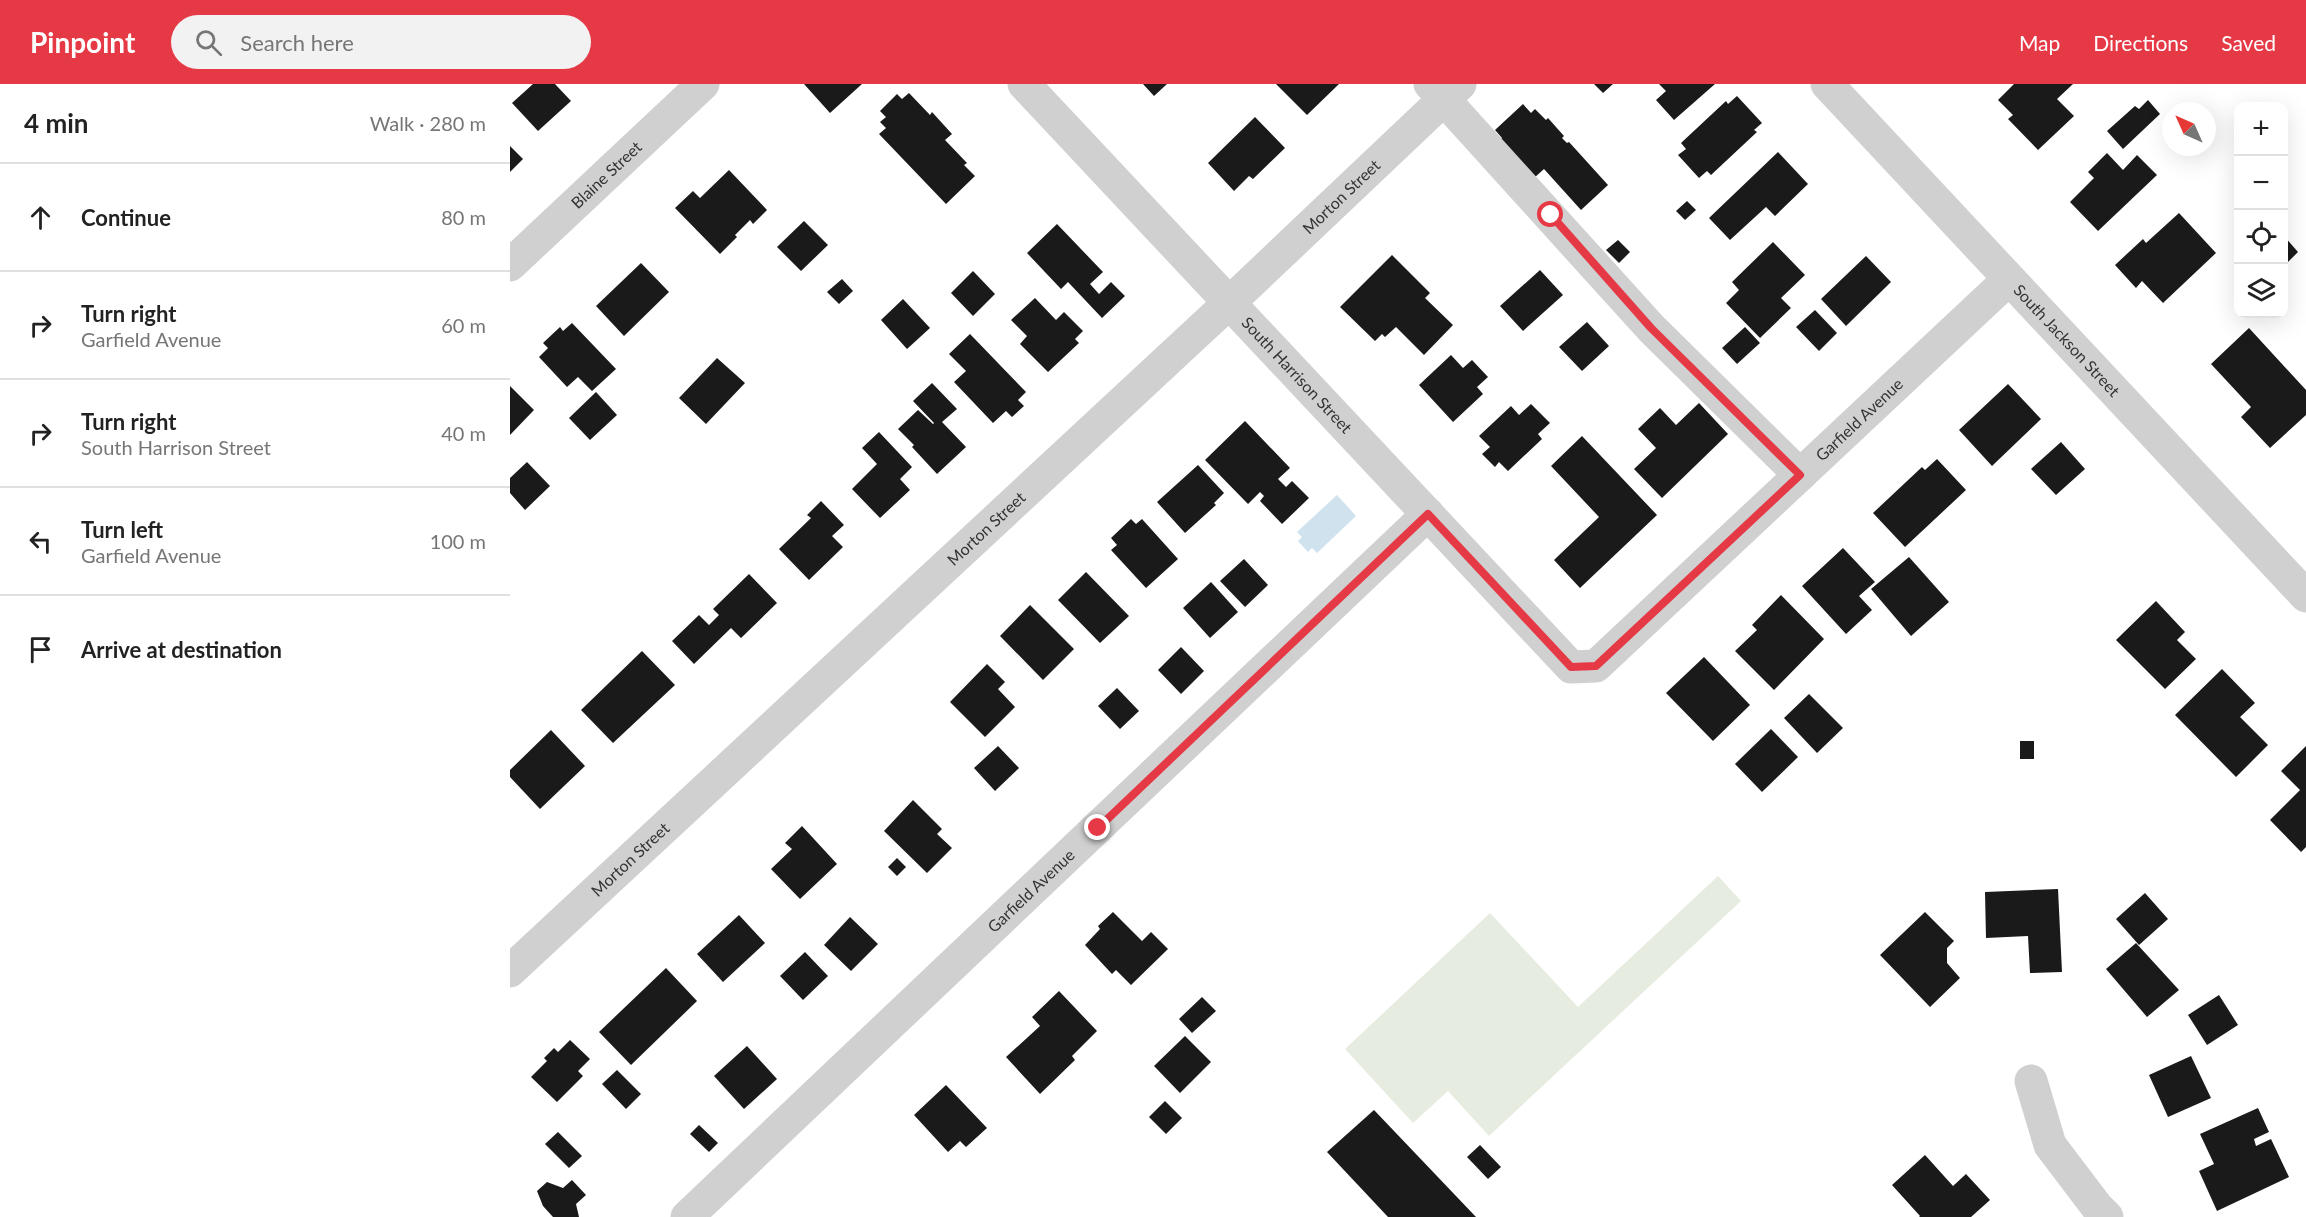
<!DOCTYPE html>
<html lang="en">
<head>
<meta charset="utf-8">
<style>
	:root { --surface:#fff; --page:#f2f2f2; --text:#222; --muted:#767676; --line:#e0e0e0; --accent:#e63946 }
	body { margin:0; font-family:Lato,sans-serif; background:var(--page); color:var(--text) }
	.controls { position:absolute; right:18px; top:18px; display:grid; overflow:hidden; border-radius:12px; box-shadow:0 6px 24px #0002 }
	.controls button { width:54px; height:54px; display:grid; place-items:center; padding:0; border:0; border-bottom:2px solid var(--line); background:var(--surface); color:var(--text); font:30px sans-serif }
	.compass { position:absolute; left:1652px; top:18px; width:54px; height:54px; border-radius:50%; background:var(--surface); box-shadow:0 6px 24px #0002; rotate:315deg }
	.stop { position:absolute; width:18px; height:18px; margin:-14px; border:4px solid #e63946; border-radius:50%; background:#fff }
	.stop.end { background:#e63946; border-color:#fff; box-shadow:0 2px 6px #0008 }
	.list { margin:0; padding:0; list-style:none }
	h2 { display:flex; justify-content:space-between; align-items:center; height:78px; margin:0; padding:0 24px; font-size:26px }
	h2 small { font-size:20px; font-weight:400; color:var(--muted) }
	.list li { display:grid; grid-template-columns:39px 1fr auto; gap:18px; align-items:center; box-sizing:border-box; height:108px; padding:0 24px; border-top:2px solid var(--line) }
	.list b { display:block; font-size:22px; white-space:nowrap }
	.list p { margin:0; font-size:20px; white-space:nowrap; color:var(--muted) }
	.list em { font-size:20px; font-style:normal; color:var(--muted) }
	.icon { flex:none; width:33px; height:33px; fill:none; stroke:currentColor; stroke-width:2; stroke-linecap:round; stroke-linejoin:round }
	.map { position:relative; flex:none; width:1796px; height:1133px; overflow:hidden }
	header { display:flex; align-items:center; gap:36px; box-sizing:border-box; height:84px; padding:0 30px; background:var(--accent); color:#fff }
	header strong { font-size:28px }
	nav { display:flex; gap:33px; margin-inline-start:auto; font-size:21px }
	.search { width:420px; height:54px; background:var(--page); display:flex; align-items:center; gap:15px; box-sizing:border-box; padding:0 21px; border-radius:33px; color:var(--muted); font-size:22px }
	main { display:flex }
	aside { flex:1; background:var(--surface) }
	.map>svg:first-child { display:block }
	.green { fill:#e6ecdf }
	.water { fill:#cfe2ee }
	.building { fill:#1a1a1a }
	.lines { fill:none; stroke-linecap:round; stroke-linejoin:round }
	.minor { stroke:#d0d0d0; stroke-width:33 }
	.route { stroke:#e63946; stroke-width:8 }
	.labels { text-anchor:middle; stroke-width:6; stroke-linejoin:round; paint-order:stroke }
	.street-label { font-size:16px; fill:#333; stroke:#fff }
</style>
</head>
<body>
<header>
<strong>Pinpoint</strong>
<div class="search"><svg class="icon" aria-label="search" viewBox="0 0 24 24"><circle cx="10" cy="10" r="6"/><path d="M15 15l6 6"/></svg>Search here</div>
<nav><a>Map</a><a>Directions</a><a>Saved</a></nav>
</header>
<main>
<aside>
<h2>4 min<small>Walk · 280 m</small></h2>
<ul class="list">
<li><svg class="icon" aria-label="ahead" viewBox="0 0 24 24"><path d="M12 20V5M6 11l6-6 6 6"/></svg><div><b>Continue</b></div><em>80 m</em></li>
<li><svg class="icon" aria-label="right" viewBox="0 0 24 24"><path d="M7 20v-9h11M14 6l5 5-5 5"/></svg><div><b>Turn right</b><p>Garfield Avenue</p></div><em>60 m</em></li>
<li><svg class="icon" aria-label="right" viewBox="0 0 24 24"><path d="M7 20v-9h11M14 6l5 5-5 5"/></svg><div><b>Turn right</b><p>South Harrison Street</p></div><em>40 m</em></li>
<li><svg class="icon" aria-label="left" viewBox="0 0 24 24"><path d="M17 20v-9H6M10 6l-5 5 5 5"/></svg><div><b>Turn left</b><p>Garfield Avenue</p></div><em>100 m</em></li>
<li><svg class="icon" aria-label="arrive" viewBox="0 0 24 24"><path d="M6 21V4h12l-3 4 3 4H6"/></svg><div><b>Arrive at destination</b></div></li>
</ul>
</aside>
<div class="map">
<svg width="1796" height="1133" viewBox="0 0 1796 1133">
	<rect width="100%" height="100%" fill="#fff"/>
	<polygon class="green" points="1208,792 1231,817 979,1052 938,1007 903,1039 835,965 980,829 1068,923"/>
	<polygon class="water" points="827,411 846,432 807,469 802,464 798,468 788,457 792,453 787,448"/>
	<g class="building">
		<polygon points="23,0 45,0 61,17 28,47 2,19"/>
		<polygon points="294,0 352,0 320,29"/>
		<polygon points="633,0 657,0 644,12"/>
		<polygon points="766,0 829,0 797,31"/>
		<polygon points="1084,0 1103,0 1093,9"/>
		<polygon points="1149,0 1205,0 1164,36 1146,16 1156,7"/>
		<polygon points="1504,0 1563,0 1547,15 1564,32 1528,66 1498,35 1503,31 1488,16"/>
		<polygon points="399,9 420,31 422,28 442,50 435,56 457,79 454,81 465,92 436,120 369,50 376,44 370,38 376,33 370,27 387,10 392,15"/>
		<polygon points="1227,12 1252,39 1244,46 1247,48 1201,91 1197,87 1189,94 1168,71 1176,65 1171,59 1216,17 1218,20"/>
		<polygon points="1638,16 1650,30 1613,65 1597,47 1625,22 1629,25"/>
		<polygon points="1013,20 1021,29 1025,25 1036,36 1038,34 1054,52 1052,54 1057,59 1059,58 1098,101 1071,126 1034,85 1024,94 990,56 992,54 985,46"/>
		<polygon points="745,33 775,64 743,95 739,92 724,107 698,79"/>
		<polygon points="0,62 13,75 0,88"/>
		<polygon points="1268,68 1298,100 1265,132 1256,123 1220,156 1199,134"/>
		<polygon points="1597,69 1613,86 1627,71 1647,91 1588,147 1560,118 1584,94 1578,88"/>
		<polygon points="219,86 257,126 243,140 240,136 225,151 227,153 210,170 165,124 183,107 190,114"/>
		<polygon points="1177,117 1186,126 1175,136 1166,127"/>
		<polygon points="1669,129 1706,169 1653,219 1632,197 1626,204 1605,181 1633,155 1636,159"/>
		<polygon points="294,137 318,161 291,187 267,163"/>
		<polygon points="547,140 593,188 580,200 589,210 601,198 615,212 592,234 558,198 551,205 517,169"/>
		<polygon points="1774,152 1788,168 1774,182"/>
		<polygon points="1108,156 1120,168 1109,179 1096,166"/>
		<polygon points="1263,158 1295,191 1271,214 1281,224 1250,254 1216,219 1229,206 1222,198"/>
		<polygon points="882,171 920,209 915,214 943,241 914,271 886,243 875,253 872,250 865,257 830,223"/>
		<polygon points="1356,172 1381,198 1336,242 1311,215"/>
		<polygon points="131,179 159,208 114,252 86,222"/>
		<polygon points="1030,186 1053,211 1013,247 990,222"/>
		<polygon points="463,187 485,210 463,232 441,209"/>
		<polygon points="332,195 343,207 329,220 317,208"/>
		<polygon points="525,214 546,236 554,228 573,247 565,255 569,259 538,288 510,260 517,252 501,236"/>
		<polygon points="393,215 420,244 397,265 371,236"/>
		<polygon points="1305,226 1327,249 1309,267 1286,243"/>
		<polygon points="1077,238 1099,262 1072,287 1049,263"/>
		<polygon points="62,239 106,285 82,307 68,293 57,303 29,273 38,264 33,259 50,243 53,247"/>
		<polygon points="1235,243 1250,259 1227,280 1212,264"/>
		<polygon points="1739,244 1796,306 1796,331 1760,364 1731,333 1741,323 1701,280"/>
		<polygon points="460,250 516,308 508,316 514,322 502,333 496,327 483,339 444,298 456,287 439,270"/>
		<polygon points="941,271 953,284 962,276 978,293 967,303 973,310 943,338 909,301"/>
		<polygon points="207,274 235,299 196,340 169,314"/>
		<polygon points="422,299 447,325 432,338 456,363 427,390 402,363 404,361 388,345 408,326 423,340 424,339 403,317"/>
		<polygon points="1498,300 1531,335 1482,382 1449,346"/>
		<polygon points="0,302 24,326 0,351"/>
		<polygon points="86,308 107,331 80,356 59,334"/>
		<polygon points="1189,319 1218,350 1152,414 1124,385 1146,364 1128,345 1150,324 1166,341"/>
		<polygon points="1021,320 1040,339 1028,350 1032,355 998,387 989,378 985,383 972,370 980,363 969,352 1001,322 1009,331"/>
		<polygon points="735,337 780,384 768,395 776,403 782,397 799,414 772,440 750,417 754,412 750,408 738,420 695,376"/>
		<polygon points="369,348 402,383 390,395 400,406 370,434 342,405 367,380 352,364"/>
		<polygon points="1072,352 1147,431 1070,504 1044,476 1089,433 1041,382"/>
		<polygon points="1551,358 1575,385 1546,411 1521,385"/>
		<polygon points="1427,375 1456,406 1395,463 1363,429 1412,383 1415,386"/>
		<polygon points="17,378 40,402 15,426 0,409 0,394"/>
		<polygon points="688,381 714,409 704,419 706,421 675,449 647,418"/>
		<polygon points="311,417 334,441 322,452 333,463 299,496 269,465 301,434 297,431"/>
		<polygon points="621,435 626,440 632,435 668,475 636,504 601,466 607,461 601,454"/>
		<polygon points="1333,464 1365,498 1349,512 1362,526 1336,550 1292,502"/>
		<polygon points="1399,473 1439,518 1401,552 1361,505"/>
		<polygon points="734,475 758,501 735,523 710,497"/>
		<polygon points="576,488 619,532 590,559 548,516"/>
		<polygon points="239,490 267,519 231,554 221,544 184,580 162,557 189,531 199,541 209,531 203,525"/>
		<polygon points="701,498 728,528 700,554 673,524"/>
		<polygon points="1271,511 1314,555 1264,606 1225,567 1247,546 1242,541"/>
		<polygon points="1646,517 1675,548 1667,556 1686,575 1655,605 1606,556"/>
		<polygon points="520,521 564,565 533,596 490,552"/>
		<polygon points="671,563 694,587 671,610 648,586"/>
		<polygon points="132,567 165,601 103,659 71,626"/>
		<polygon points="1194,573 1240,621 1203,657 1156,609"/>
		<polygon points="477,580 495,598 488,605 505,623 475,653 440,618"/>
		<polygon points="1712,585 1745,619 1730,633 1758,661 1726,693 1665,631"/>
		<polygon points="607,604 629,627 610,645 588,622"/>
		<polygon points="1299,610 1333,644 1307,669 1274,634"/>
		<polygon points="1261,645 1288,673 1252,708 1225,680"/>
		<polygon points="41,646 75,682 30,725 0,693 0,686"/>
		<rect x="1510" y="657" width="14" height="18"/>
		<polygon points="488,662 509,684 485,707 464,684"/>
		<polygon points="1796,662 1796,763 1791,768 1760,736 1790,706 1771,687"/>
		<polygon points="403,716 432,745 427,750 442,764 417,789 374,747"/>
		<polygon points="292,742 327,780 290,815 261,785 282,765 275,759"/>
		<polygon points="387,774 396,783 387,792 378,783"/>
		<polygon points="1548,805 1552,888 1520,889 1518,852 1476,854 1475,808"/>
		<polygon points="1635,809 1658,835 1629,861 1606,835"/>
		<polygon points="603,828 632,857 641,848 658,865 621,901 606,886 602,890 575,861 590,845 588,842"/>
		<polygon points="1415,828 1444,857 1437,864 1437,879 1450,894 1420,923 1370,871"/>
		<polygon points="229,831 255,859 213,898 187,870"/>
		<polygon points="340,833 368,860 341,887 314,861"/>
		<polygon points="1626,859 1669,906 1637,933 1596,885"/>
		<polygon points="295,868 318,892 293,916 270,892"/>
		<polygon points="156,884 187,917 121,981 89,948"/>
		<polygon points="549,907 587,947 562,972 565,976 530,1010 496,973 530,942 522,933"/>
		<polygon points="1709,911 1728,941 1697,961 1678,931"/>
		<polygon points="692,913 706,927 682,949 669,935"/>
		<polygon points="675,952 701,978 670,1009 644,982"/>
		<polygon points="60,956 80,975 68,987 73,992 47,1018 21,993 37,977 34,974 44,964 48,968"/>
		<polygon points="237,962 267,995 234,1025 204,992"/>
		<polygon points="1681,972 1701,1014 1658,1033 1639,991"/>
		<polygon points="107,986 131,1010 116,1025 92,1000"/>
		<polygon points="436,1001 477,1044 456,1063 450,1057 438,1068 404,1031"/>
		<polygon points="655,1017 672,1034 656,1050 639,1033"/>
		<polygon points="1748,1024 1759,1048 1744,1055 1746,1062 1761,1055 1779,1093 1707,1127 1689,1087 1704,1080 1690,1050"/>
		<polygon points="864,1026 966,1133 878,1133 817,1068"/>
		<polygon points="189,1041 208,1059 199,1068 180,1050"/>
		<polygon points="48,1048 72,1072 59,1084 35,1060"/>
		<polygon points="970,1061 991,1083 978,1095 957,1073"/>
		<polygon points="1415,1071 1443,1102 1456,1090 1480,1116 1461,1133 1409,1133 1410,1132 1382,1101"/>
		<polygon points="62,1096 76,1111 66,1120 69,1133 43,1133 33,1122 27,1107 37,1098 53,1104"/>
	</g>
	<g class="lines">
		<g class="minor">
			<path id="s1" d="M514,0l547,583 25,-1 412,-386"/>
			<polyline points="920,0 1141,244 1290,391"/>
			<path id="s2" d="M1317,0l479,512"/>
			<path id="s3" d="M0,181l193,-181"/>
			<path id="s4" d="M0,887l720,-669 230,-218"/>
			<polyline points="1521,997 1540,1061 1587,1123 1597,1133"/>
			<path id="s5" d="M177,1133l741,-703"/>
		</g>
	</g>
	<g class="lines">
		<polyline class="route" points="588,744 918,430 1061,583 1086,582 1290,391 1141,244 1041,131"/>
	</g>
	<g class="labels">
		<g class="street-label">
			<text dy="6" stroke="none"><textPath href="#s3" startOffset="132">Blaine Street</textPath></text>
			<text dy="6" stroke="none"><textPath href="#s4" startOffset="1136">Morton Street</textPath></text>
			<text dy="6" stroke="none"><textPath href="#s2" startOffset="351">South Jackson Street</textPath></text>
			<text dy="6" stroke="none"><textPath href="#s1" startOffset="399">South Harrison Street</textPath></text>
			<text dy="6" stroke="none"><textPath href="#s1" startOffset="1185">Garfield Avenue</textPath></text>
			<text dy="6" stroke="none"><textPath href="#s4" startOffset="650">Morton Street</textPath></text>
			<text dy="6" stroke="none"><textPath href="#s4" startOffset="164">Morton Street</textPath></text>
			<text dy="6" stroke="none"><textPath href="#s5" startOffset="474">Garfield Avenue</textPath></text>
		</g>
	</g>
</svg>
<div class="controls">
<button>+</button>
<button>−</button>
<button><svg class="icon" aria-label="locate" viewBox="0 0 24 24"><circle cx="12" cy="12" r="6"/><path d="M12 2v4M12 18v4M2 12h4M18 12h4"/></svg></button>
<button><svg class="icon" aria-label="layers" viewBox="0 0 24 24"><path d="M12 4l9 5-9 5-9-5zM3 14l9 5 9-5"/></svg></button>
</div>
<svg class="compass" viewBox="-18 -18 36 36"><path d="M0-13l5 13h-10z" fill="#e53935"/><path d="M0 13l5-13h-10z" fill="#767676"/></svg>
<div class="stop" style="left:1041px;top:131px"></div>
<div class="stop end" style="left:588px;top:744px"></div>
</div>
</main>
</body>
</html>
